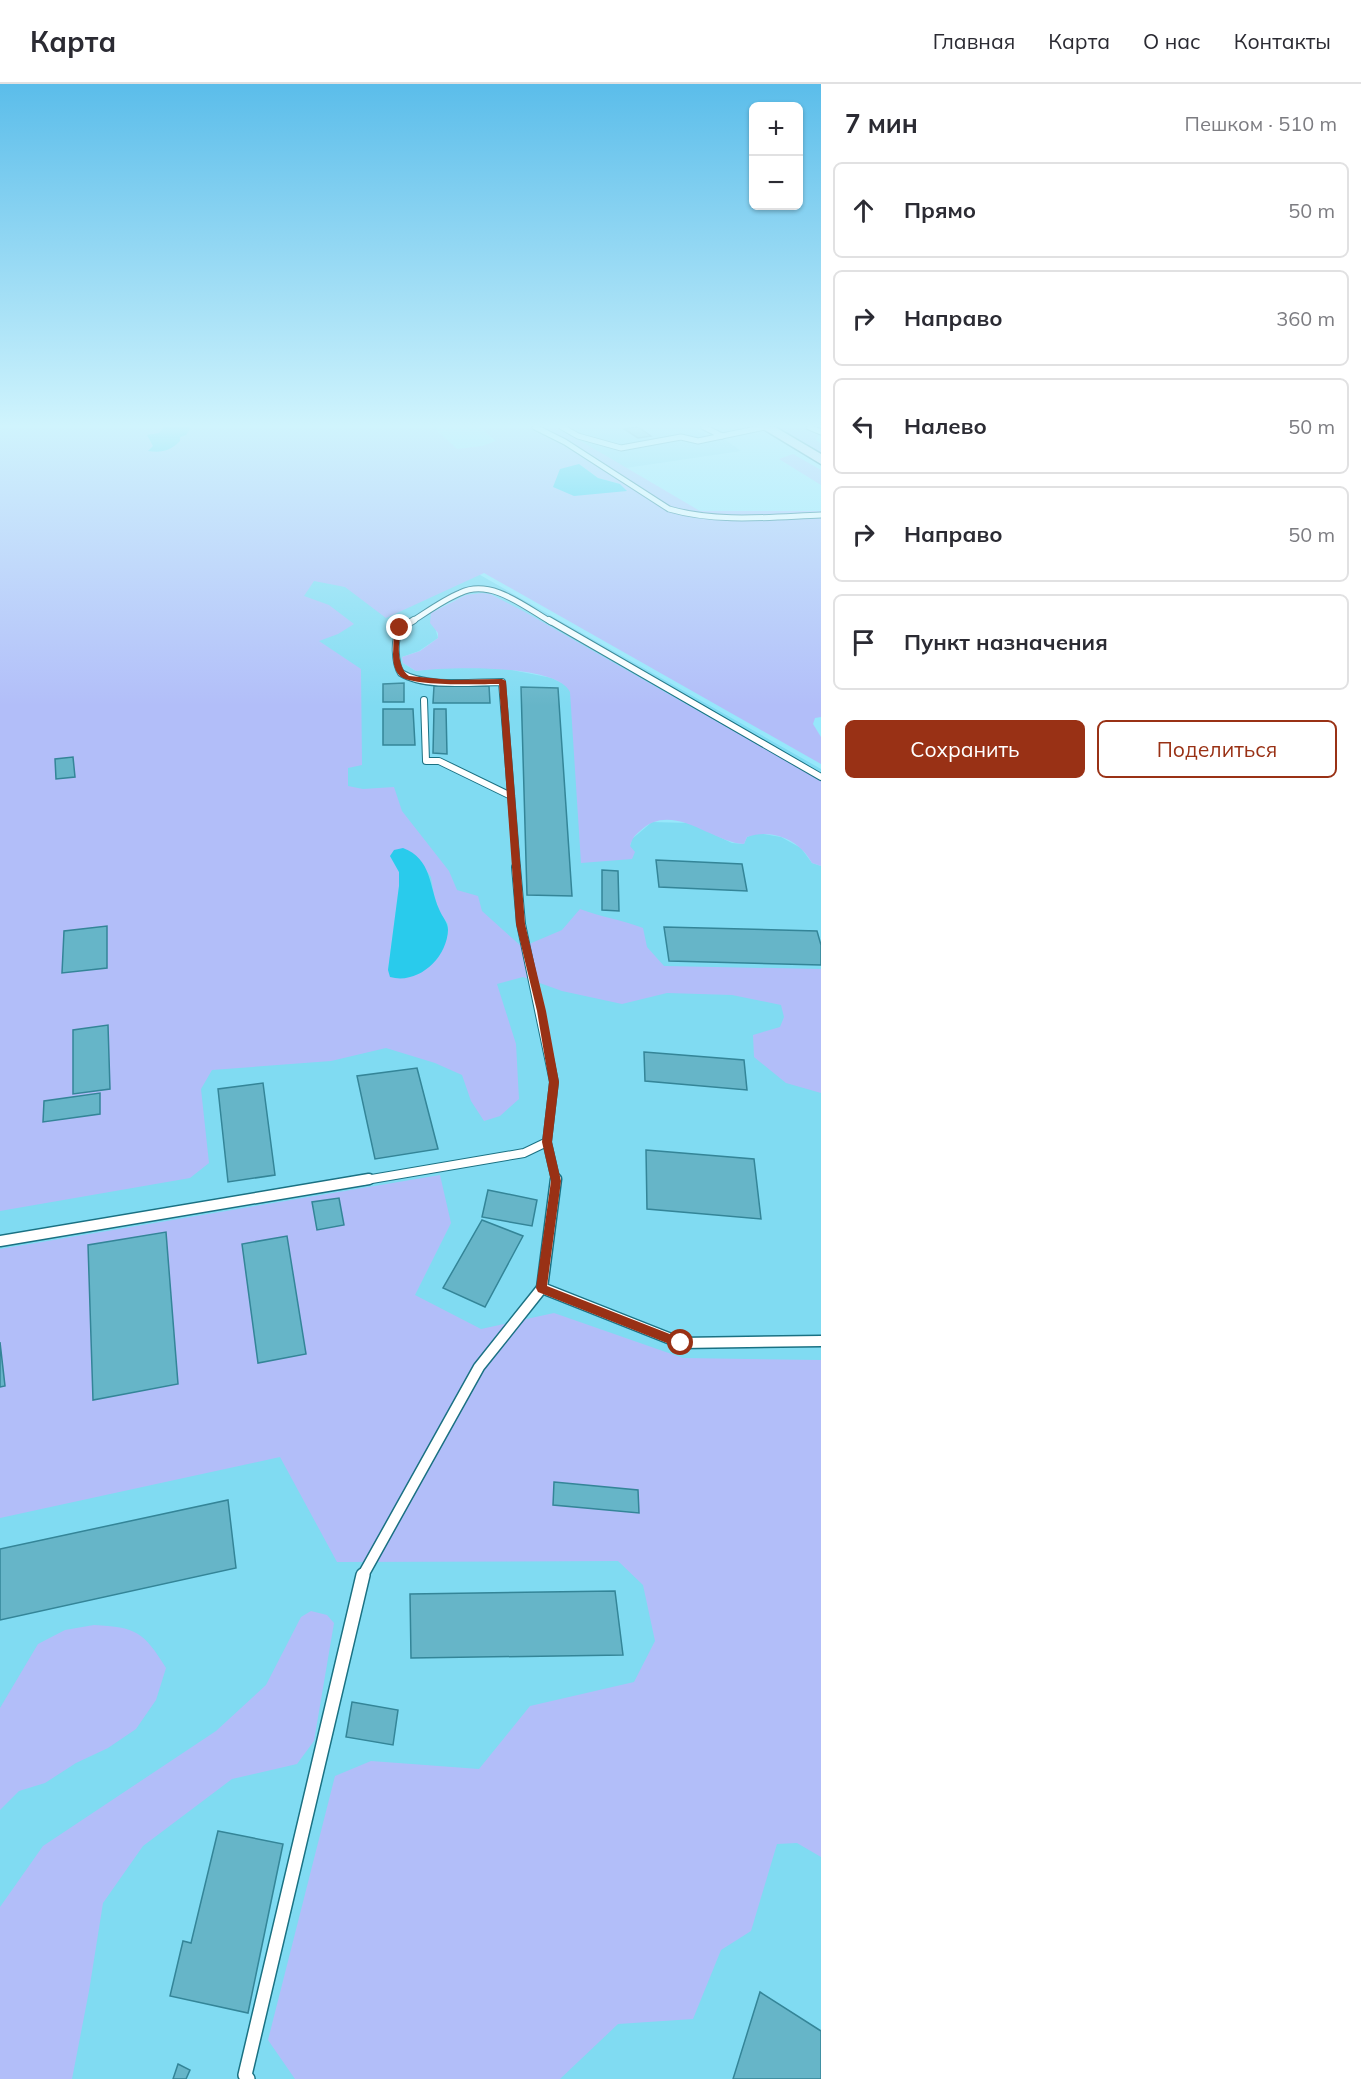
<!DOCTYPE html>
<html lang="ru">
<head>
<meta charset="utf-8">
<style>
	:root { --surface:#fff; --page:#f2f2f3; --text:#2b2b33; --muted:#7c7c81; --line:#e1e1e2; --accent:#993115 }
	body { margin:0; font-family:Mulish,sans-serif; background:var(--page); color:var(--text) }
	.controls { position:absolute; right:18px; top:18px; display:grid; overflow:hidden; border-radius:9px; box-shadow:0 2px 4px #0004 }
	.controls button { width:54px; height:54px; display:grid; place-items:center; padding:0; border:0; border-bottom:2px solid var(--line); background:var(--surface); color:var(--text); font:30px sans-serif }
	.stop { position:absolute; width:18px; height:18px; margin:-14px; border:4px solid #993115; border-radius:50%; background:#fff }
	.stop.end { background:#993115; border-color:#fff; box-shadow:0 2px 6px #0008 }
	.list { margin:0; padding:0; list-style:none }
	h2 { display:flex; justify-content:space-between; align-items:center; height:78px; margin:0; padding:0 24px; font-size:26px }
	h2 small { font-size:20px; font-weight:400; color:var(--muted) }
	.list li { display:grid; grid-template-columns:39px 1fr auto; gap:18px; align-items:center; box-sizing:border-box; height:96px; margin:0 12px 12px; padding:0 12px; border:2px solid var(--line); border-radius:9px }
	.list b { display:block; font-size:22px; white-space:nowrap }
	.list em { font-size:20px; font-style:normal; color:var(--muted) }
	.actions { display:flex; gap:12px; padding:18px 24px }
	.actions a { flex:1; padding:14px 0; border:2px solid var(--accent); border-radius:9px; text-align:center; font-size:21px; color:var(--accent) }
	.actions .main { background:var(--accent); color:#fff }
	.icon { flex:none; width:33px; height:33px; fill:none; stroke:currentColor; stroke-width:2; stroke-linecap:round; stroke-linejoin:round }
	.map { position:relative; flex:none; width:821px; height:1995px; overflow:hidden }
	header { display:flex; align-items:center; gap:36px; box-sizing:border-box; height:84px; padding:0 30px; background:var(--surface); border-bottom:2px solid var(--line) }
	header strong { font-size:28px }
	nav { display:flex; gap:33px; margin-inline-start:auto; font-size:21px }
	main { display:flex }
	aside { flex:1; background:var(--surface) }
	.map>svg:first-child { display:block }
	.built { fill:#80dbf2 }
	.green { fill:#b2bef9; fill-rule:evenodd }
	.water { fill:#29cbec }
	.building { fill:#66b5c8; stroke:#348598; stroke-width:1.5 }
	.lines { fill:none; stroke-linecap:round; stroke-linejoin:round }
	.lane-far4-casing { stroke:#1a7183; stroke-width:7 }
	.lane-far3-casing { stroke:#1a7183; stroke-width:8 }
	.lane-far2-casing { stroke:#1a7183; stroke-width:10 }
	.lane-far1-casing { stroke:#1a7183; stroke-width:13 }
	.lane-casing { stroke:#1a7183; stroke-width:16 }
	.secondary-casing { stroke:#1a7183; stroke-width:3 }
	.lane-far4 { stroke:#fff; stroke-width:5 }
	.lane-far3 { stroke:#fff; stroke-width:6 }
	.lane-far2 { stroke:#fff; stroke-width:8 }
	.lane-far1 { stroke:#fff; stroke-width:10 }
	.lane { stroke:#fff; stroke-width:13 }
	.secondary { fill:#f7ddf1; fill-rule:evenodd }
	.route { fill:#993115 }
</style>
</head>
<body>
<header>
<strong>Карта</strong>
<nav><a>Главная</a><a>Карта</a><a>О нас</a><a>Контакты</a></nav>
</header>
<main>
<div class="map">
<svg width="821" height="1995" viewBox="0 0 821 1995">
	<rect width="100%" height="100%" fill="#97e7fb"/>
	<g class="built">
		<polygon points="0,343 220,343 821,685 821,697 490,510 466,511 436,525 431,529 438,554 419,567 402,573 403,579 416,587 437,584 502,584 552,594 568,602 630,762 632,755 652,738 690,739 732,759 744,760 747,753 757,749 781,753 801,764 812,779 821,782 821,1995 0,1995"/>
		<polygon points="554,343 692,343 712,356 723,354 741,367 619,385"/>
	</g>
	<g class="green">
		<path d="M0,343h164l-5,6 -11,2 5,11 -4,5 37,-16 5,-8h242l24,22 25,-3 14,-5 -17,-14h78l143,84h121v206l-6,1 -2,6 8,13v27l-337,-191 -98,45 -41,-31 -31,-6 -10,15 25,9 25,19 -16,10 -19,7 42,28 1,96 -14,3v18l15,3 31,-2 8,24 47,60 8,19 21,6 4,15 40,36 40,-17 18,-21c21,8 42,11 63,19l4,19 17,19 157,3v124l-35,-10 -32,-26 -1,-22 27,-8 4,-10 -3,-12 -49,-10 -65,-2 -45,11 -60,-13 -39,-14 -26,7 19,60 3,55 -19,17 -16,5 -13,-20 -9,-26 -27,-12 -49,-15 -55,13 -119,9 -11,19 8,74 -19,15 -190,33zM579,380l19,14 22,6 -67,3zM415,771l16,22 3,18 6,18 8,11v9l-10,25 -19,16 -31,-4 11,-84v-14l-9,-16z"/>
		<polygon points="775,343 805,343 819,350 816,356 821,360 821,370"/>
		<polygon points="793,370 821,386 821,401 779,375"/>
		<path d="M482,509l8,1 33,17 298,170v85l-9,-3c-12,-23 -40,-35 -65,-26l-3,7c-33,-2 -72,-44 -104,-13 -6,5 -8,8 -10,15l5,6 -3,7 -51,4 -11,-171c-14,-29 -125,-25 -154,-21l-13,-8 -1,-6 18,-6 18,-13v-5l-8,-10 1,-10 35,-18z"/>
		<polygon points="440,1091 451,1139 415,1211 481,1245 554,1229 683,1274 821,1276 821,1773 797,1759 777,1760 751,1847 721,1866 693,1935 618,1940 560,1995 295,1995 268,1956 335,1692 371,1677 479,1685 530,1622 634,1598 655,1557 643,1501 618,1477 337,1478 280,1373 0,1434 0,1165"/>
		<polygon points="311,1527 327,1531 334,1539 314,1657 297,1680 232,1695 143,1762 103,1819 89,1907 72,1995 0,1995 0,1823 43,1762 216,1647 266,1601 301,1533"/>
		<path d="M94,1541c42,2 50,7 72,43l-10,32 -20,29 -28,19 -32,15 -31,20 -26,8 -19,19v-102l38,-64 27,-14z"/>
	</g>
	<g class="water">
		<path d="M164,343h27l-5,8 -6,2v4c-10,10 -18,12 -32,10l5,-5 -6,-11 12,-2z"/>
		<polygon points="579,380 598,394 620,400 627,407 574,412 553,403 560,385"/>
		<path d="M403,764c29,11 26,38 36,61 3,8 9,13 9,21 -1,28 -30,55 -58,47l-2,-7 11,-84v-14l-9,-16 4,-6z"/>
	</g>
	<g class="building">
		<polygon points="638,343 651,352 638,354 624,345"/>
		<polygon points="404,599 404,618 383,618 383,600"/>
		<polygon points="434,602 489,602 490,619 433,619"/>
		<polygon points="521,603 558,604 572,812 527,811"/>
		<polygon points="383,625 413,625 415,661 383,661"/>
		<polygon points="434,625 446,625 447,670 433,669"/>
		<polygon points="73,673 75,693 56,695 55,675"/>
		<polygon points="656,776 742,780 747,807 659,803"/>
		<polygon points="602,786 618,787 619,827 602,826"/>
		<polygon points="107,842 107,884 62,889 64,847"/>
		<polygon points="664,843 817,847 821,861 821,881 669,877"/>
		<polygon points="108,941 110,1005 73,1010 73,946"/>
		<polygon points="644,968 744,976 747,1006 645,997"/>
		<polygon points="417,984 438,1065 375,1075 357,992"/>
		<polygon points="263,999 275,1091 228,1098 218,1005"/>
		<polygon points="100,1009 100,1030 43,1038 44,1017"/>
		<polygon points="646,1066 754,1075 761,1135 647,1125"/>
		<polygon points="488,1106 537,1116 532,1142 482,1133"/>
		<polygon points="339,1114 344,1141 317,1146 312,1118"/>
		<polygon points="482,1136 523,1152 485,1223 443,1204"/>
		<polygon points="166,1148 178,1300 93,1316 88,1161"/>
		<polygon points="287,1152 306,1270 258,1279 242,1160"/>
		<polygon points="0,1258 5,1302 0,1303"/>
		<polygon points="554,1398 638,1406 639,1429 553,1421"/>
		<polygon points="228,1416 236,1484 0,1536 0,1465"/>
		<polygon points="615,1507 623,1571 411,1574 410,1510"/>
		<polygon points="352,1618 398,1626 393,1661 346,1653"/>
		<polygon points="218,1747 283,1760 248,1929 170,1912 183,1857 191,1859"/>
		<polygon points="760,1908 821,1947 821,1995 733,1995"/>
		<polygon points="178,1980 190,1986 186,1995 173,1995"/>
	</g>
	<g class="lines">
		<defs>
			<g id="lane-far4">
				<path d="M535,343l30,15 104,67c49,14 101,8 152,6"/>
				<polyline points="562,343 578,352 621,364 681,353 698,357 765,343"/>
				<polyline points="704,343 722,352"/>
				<polyline points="809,343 821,348"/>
				<path d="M411,538c16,-10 32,-22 49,-29 31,-15 65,14 91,29"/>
			</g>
			<g id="lane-far3">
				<path d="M414,536c-4,3 -11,5 -13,9 -8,9 -6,35 0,44 24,15 73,9 101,9l15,186"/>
				<polyline points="549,536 821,693"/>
				<polyline points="424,616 426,677 439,677 511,712"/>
			</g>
			<g id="lane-far2">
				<polyline points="547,1058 556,1097"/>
				<polyline points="360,1097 524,1069 547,1058 554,998 521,840 516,783"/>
			</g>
			<g id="lane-far1">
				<polyline points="556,1095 542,1204 681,1259 821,1257"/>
				<polyline points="0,1157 369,1095"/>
				<polyline points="362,1493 479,1283 542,1204"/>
			</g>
			<polyline id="lane" points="248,1995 245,1991 363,1491"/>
			<polygon id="secondary" points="760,343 775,343 821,370 821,380"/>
		</defs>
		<use href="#lane-far4" class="lane-far4-casing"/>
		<use href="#lane-far3" class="lane-far3-casing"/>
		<use href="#lane-far2" class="lane-far2-casing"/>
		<use href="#lane-far1" class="lane-far1-casing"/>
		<use href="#lane" class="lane-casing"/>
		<use href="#secondary" class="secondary-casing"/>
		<use href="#lane-far4" class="lane-far4"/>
		<use href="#lane-far3" class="lane-far3"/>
		<use href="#lane-far2" class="lane-far2"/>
		<use href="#lane-far1" class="lane-far1"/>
		<use href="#lane" class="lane"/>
		<use href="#secondary" class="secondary"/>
	</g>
	<linearGradient id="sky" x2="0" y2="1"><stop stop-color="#5bbdea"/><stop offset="0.55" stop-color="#d0f4fd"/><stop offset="1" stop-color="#d0f4fd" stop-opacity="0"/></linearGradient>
	<rect width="821" height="622" fill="url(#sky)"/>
	<path class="route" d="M398,543l6,1c-8,12 -7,40 5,48l42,4 51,-1 4,2 19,243 21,87 13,71 -7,60 9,39 -14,105 138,54v7h-8l-139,-55 -2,-4 15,-107 -9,-39 7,-60 -12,-71 -21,-87 -17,-240c-19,0 -86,3 -99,-8 -6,-6 -7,-14 -7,-22 1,-10 -1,-19 5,-27z"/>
</svg>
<div class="controls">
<button>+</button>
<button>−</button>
</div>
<div class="stop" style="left:681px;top:1259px"></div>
<div class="stop end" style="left:400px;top:544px"></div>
</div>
<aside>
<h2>7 мин<small>Пешком · 510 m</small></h2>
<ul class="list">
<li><svg class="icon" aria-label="ahead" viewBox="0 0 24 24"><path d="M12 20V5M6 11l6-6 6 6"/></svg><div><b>Прямо</b></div><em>50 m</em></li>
<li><svg class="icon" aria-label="right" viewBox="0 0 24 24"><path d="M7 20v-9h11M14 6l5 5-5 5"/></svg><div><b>Направо</b></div><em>360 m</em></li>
<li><svg class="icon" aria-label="left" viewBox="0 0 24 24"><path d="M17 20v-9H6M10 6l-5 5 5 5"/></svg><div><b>Налево</b></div><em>50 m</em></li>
<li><svg class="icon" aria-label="right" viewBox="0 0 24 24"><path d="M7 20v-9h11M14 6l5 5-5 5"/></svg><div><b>Направо</b></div><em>50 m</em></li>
<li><svg class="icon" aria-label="arrive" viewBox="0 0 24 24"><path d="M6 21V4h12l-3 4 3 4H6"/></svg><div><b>Пункт назначения</b></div></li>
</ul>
<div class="actions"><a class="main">Сохранить</a><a>Поделиться</a></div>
</aside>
</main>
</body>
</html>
